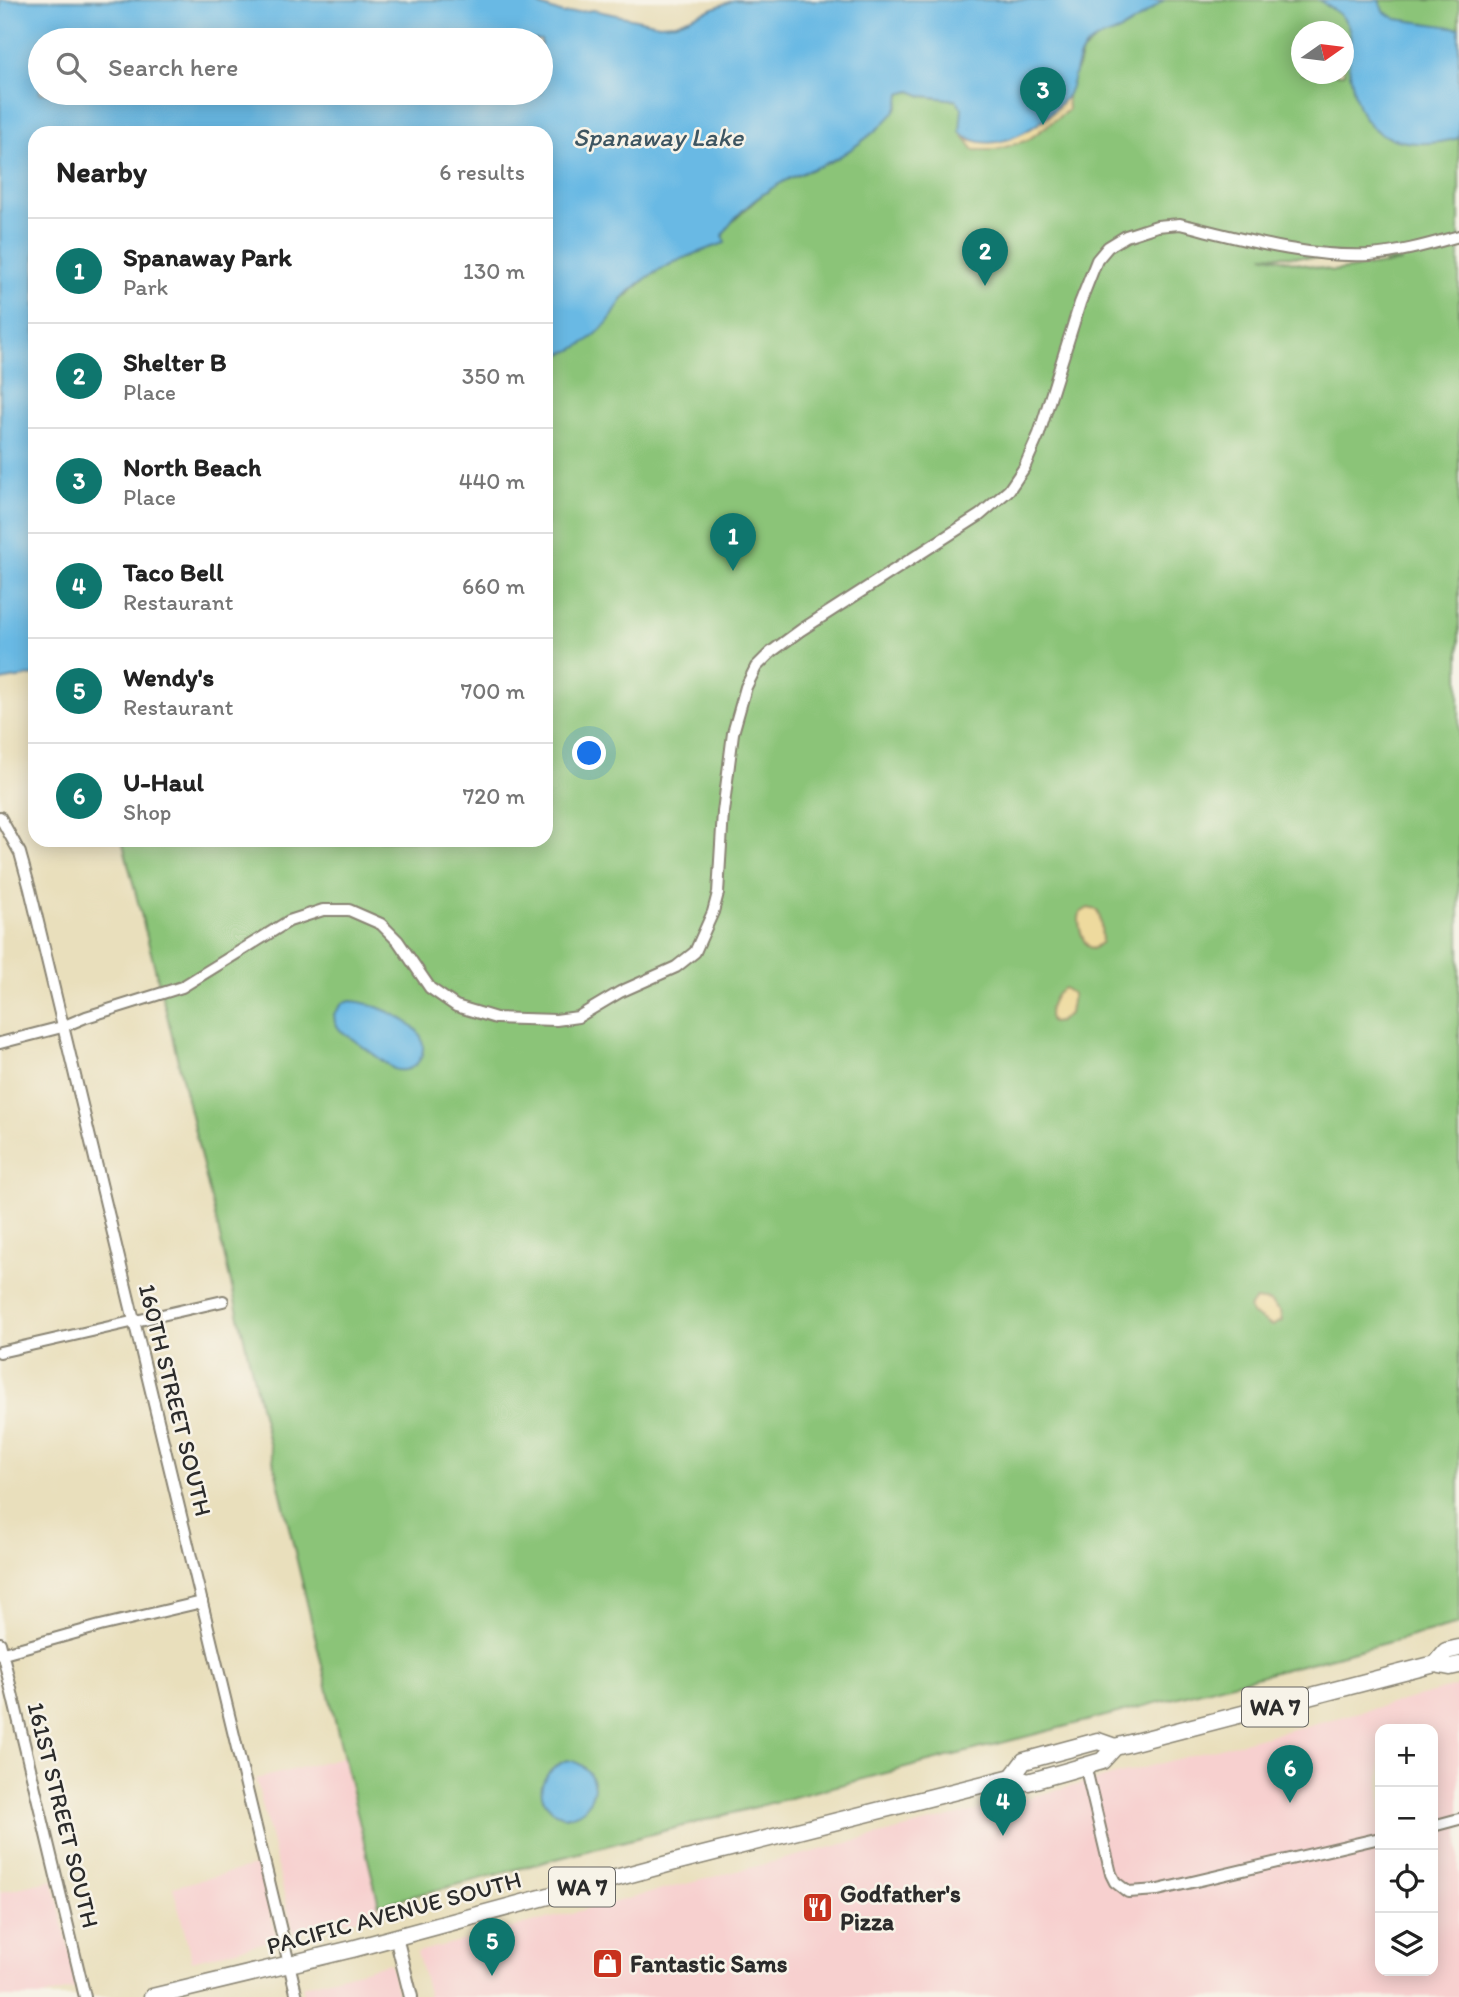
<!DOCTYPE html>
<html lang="en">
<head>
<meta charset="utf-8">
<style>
	:root { --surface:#fff; --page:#f6f6f6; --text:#222; --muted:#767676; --line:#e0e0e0; --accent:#0f766e }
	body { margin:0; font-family:Itim,sans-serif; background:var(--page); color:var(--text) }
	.controls { position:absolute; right:21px; bottom:21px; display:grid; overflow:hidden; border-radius:14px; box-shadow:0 4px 18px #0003 }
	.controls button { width:63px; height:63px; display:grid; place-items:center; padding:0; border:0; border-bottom:2px solid var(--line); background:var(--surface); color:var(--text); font:35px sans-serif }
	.compass { position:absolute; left:1291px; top:21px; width:63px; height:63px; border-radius:50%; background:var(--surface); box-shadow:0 4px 18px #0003; rotate:76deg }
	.you { position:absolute; left:590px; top:754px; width:24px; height:24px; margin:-18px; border:5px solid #fff; border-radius:50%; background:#1a73e8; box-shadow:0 0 0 10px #1a73e833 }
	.badge { display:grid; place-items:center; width:46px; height:46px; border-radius:50%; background:var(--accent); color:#fff; font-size:23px; font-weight:700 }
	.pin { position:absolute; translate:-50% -58px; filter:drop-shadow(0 2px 4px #0008) }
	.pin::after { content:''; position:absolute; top:37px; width:24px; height:21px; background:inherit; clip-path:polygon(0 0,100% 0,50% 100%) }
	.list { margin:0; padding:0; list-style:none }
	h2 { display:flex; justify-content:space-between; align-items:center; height:91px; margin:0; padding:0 28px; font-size:30px }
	h2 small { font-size:23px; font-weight:400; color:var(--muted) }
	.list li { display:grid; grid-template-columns:46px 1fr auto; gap:21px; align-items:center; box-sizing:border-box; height:105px; padding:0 28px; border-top:2px solid var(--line) }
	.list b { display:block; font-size:26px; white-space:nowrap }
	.list p { margin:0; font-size:23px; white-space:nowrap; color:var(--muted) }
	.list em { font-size:23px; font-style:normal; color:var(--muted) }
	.icon { flex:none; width:38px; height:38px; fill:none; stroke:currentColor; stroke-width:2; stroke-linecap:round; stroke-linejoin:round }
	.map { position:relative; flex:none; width:1459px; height:1997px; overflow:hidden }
	.search { position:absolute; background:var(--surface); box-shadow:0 4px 18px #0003; left:28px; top:28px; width:525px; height:77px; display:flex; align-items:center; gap:18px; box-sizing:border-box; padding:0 24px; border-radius:38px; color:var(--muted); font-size:26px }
	.panel { position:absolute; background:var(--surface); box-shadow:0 4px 18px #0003; left:28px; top:126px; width:525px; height:721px; border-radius:21px }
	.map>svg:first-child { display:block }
	.built { fill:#f7d0cf; fill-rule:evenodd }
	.green { fill:#8bc478; stroke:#5b7852; stroke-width:2; fill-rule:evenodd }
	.sand { fill:#eeda9e; stroke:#8c8264; stroke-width:2 }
	.water { fill:#69b9e4; stroke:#4a7288; stroke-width:2; fill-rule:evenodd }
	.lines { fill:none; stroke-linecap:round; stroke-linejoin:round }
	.minor-casing { stroke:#8a8574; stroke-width:14 }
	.tertiary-casing { stroke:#8a8574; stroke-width:16 }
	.primary-casing { stroke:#8a8574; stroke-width:19 }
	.minor { stroke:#fff; stroke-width:10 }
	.tertiary { stroke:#fff; stroke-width:12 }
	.primary { stroke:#fff; stroke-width:16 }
	.labels { text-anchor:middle; stroke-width:5; stroke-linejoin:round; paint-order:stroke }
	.shield { fill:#f7f3e8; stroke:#686764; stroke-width:2 }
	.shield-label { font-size:23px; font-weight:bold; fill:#2b2b2b }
	.street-label { font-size:24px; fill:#2b2b2b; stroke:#f7f3e8 }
	.poi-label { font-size:24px; font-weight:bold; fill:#2b2b2b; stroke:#f7f3e8; text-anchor:start }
	.water-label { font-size:26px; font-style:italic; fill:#3e5662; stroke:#f7f3e8 }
</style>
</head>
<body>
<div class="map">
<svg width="1459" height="1997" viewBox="0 0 1459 1997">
	<rect width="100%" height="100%" fill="#f7f3e8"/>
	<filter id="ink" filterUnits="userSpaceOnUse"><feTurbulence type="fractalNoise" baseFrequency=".0143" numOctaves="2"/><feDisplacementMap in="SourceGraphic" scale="14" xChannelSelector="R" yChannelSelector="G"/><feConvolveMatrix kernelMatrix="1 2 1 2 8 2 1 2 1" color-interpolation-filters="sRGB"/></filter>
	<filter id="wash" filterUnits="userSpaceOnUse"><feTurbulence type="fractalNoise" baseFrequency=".00686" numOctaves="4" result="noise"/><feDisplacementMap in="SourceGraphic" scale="28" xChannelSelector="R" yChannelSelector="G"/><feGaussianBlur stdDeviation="1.57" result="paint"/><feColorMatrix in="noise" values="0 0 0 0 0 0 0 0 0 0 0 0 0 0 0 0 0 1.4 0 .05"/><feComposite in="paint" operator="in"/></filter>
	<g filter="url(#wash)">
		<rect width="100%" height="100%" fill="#e9dfbc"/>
		<g class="built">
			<path d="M1459,1686v311h-1030l-12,-45 656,-166zM1380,1729h53v242h-53z"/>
			<polygon points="342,1757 380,1913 294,1934 256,1779"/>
			<polygon points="258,1865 277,1939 192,1961 173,1887"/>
			<polygon points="53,1880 78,1988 40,1997 0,1997 0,1892"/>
			<polygon points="390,1963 399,1997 305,1997 302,1986"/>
		</g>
		<path class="green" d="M1164,0h295v1624l-1080,281 -211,-886 -46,-179h424v-482l13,-5 51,-34 9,-16 25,-23 28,-17 33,-13 18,-15 6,-10 28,-26 24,-17 53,-22 21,-15 32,-26 11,-13 2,-12 11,-3 12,5 33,4 6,8v8l64,17 21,-16 31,-50 4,-15 12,-11 11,-7 14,-3zM1302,32h42v42h-42zM1263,255l139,7 -69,9z"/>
		<g class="sand">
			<polygon points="1067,96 1068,110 1028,140 996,150 974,150 960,132 970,141 1047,117"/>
			<path d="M1088,908l9,2c5,6 4,23 5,32l-9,7c-11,-3 -16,-26 -13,-36z"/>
			<path d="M1064,988l9,6 -3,19 -11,9 -7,1c-8,-10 2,-29 12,-35z"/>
			<polygon points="1255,1300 1270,1302 1280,1312 1282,1321 1272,1326 1252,1314 1249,1308"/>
		</g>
		<g class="water">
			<path d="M0,0h533l8,6 22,8 30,-4 66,14 17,-1 58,-23h430c-14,10 -29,24 -45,31 -13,6 -28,7 -37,21 -8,13 -7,32 -16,45 -22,29 -74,63 -106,35l2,-24 -6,-8 -33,-4 -12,-5 -11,3c-1,3 0,7 -2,10 -5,17 -49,48 -65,56 -17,9 -38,14 -54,24 -21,12 -44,30 -56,51l2,8c-34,11 -69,24 -96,49 -9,8 -12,18 -19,27 -8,12 -25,25 -38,31 -8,4 -18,5 -26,8v-225h-511v542l-35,6zM541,40v53h-501v-53z"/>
			<path d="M1319,0h60l4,11 14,8 62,9v110c-29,8 -70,9 -91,-15 -12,-14 -16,-39 -19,-56 -1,-13 5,-31 -2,-43 -5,-11 -19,-17 -28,-24z"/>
			<path d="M351,1001c19,1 59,17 69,34 10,19 -6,41 -26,34l-54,-39 -5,-7 -1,-9 9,-11z"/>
			<path d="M567,1760c15,2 25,12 27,27 -4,19 -10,26 -29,30 -34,-14 -29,-43 2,-57z"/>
		</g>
	</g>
	<g filter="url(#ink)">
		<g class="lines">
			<defs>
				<g id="minor">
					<polyline points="0,817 20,853 30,889 297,1997"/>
					<path d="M0,1043l62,-16 24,-10 96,-30 107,-66 34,-11h26l32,14 17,17 32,47 26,18 40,12 60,2 22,-3 42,-25 56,-25 19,-15 18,-40 5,-19 5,-81 10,-79 13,-46 10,-20 15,-15 30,-22 179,-115 29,-25 15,-22 15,-34 41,-131 17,-43 11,-13 18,-11 31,-10 23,-2c62,15 126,34 190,31 30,-2 60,-11 89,-19"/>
					<polyline points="0,1352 223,1301"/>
					<polyline points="0,1643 85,1997"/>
					<polyline points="0,1654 100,1626 202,1602"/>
					<polyline points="1085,1765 1111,1874 1115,1882 1128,1892 1158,1890 1380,1838"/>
					<polyline points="1433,1826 1459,1819"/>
				</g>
				<polyline id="tertiary" points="396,1937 411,1997"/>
				<g id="primary">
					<polyline points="1435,1664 1446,1651 1459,1648"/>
					<polyline points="1012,1777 1024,1761 1098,1741 1115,1747"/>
					<polyline points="152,1997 352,1949 675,1862 1012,1777 1028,1782 1064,1772 1102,1761 1115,1747 1435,1664 1450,1667 1459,1665"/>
				</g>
			</defs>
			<use href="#minor" class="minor-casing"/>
			<use href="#tertiary" class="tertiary-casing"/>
			<use href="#primary" class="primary-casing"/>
			<use href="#minor" class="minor"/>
			<use href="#tertiary" class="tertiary"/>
			<use href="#primary" class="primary"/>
		</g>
	</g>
	<defs>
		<symbol id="restaurant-square" viewBox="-11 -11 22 22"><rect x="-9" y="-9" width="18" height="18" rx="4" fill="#c8321e" stroke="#f7f3e8"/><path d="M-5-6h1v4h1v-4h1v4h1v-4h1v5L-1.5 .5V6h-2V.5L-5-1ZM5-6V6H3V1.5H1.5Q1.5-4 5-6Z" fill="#fff"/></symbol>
		<symbol id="shop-square" viewBox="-11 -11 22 22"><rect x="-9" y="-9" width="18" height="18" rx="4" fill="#c8321e" stroke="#f7f3e8"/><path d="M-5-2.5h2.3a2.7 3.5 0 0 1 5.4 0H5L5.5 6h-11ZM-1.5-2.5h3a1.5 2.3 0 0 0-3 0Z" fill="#fff"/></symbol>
	</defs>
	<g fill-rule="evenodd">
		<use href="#restaurant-square" x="800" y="1890" width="35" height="35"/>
		<use href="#shop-square" x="590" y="1946" width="35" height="35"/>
	</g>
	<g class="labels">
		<g class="shield">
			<rect x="1242" y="1687.5" width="66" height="39" rx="5"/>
			<rect x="549" y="1867.5" width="66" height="39" rx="5"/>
		</g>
		<g class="shield-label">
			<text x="1275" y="1715">WA 7</text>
			<text x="582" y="1895">WA 7</text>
		</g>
		<g class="street-label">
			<text transform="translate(175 1400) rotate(76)" y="8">160TH STREET SOUTH</text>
			<text transform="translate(63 1815) rotate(76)" y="8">161ST STREET SOUTH</text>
			<text transform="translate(394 1913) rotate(-15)" y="8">PACIFIC AVENUE SOUTH</text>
		</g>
		<g class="poi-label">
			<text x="840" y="1902">Godfather's<tspan x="840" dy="28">Pizza</tspan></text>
			<text x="630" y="1972">Fantastic Sams</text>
		</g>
		<g class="water-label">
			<text x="658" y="146">Spanaway Lake</text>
		</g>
	</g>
</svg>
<div class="controls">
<button>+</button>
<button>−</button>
<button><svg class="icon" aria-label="locate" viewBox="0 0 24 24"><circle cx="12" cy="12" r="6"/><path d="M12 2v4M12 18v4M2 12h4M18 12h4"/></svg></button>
<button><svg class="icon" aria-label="layers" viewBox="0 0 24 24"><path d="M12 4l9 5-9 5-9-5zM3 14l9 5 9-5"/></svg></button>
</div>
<svg class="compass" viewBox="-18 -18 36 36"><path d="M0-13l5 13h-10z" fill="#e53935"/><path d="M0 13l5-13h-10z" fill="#767676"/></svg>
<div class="you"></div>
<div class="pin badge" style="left:733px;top:571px">1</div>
<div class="pin badge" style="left:985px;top:286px">2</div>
<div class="pin badge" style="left:1043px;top:125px">3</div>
<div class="pin badge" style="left:1003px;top:1836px">4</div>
<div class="pin badge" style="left:492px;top:1976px">5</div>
<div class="pin badge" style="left:1290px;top:1803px">6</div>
<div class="search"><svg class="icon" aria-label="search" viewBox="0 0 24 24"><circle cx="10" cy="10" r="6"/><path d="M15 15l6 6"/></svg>Search here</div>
<section class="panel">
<h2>Nearby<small>6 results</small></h2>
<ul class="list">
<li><span class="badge">1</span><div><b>Spanaway Park</b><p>Park</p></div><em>130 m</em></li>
<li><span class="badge">2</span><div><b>Shelter B</b><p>Place</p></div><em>350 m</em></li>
<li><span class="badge">3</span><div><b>North Beach</b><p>Place</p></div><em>440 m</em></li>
<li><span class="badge">4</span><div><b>Taco Bell</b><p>Restaurant</p></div><em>660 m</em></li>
<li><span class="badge">5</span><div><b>Wendy's</b><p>Restaurant</p></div><em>700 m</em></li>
<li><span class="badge">6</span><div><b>U-Haul</b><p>Shop</p></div><em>720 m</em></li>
</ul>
</section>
</div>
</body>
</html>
